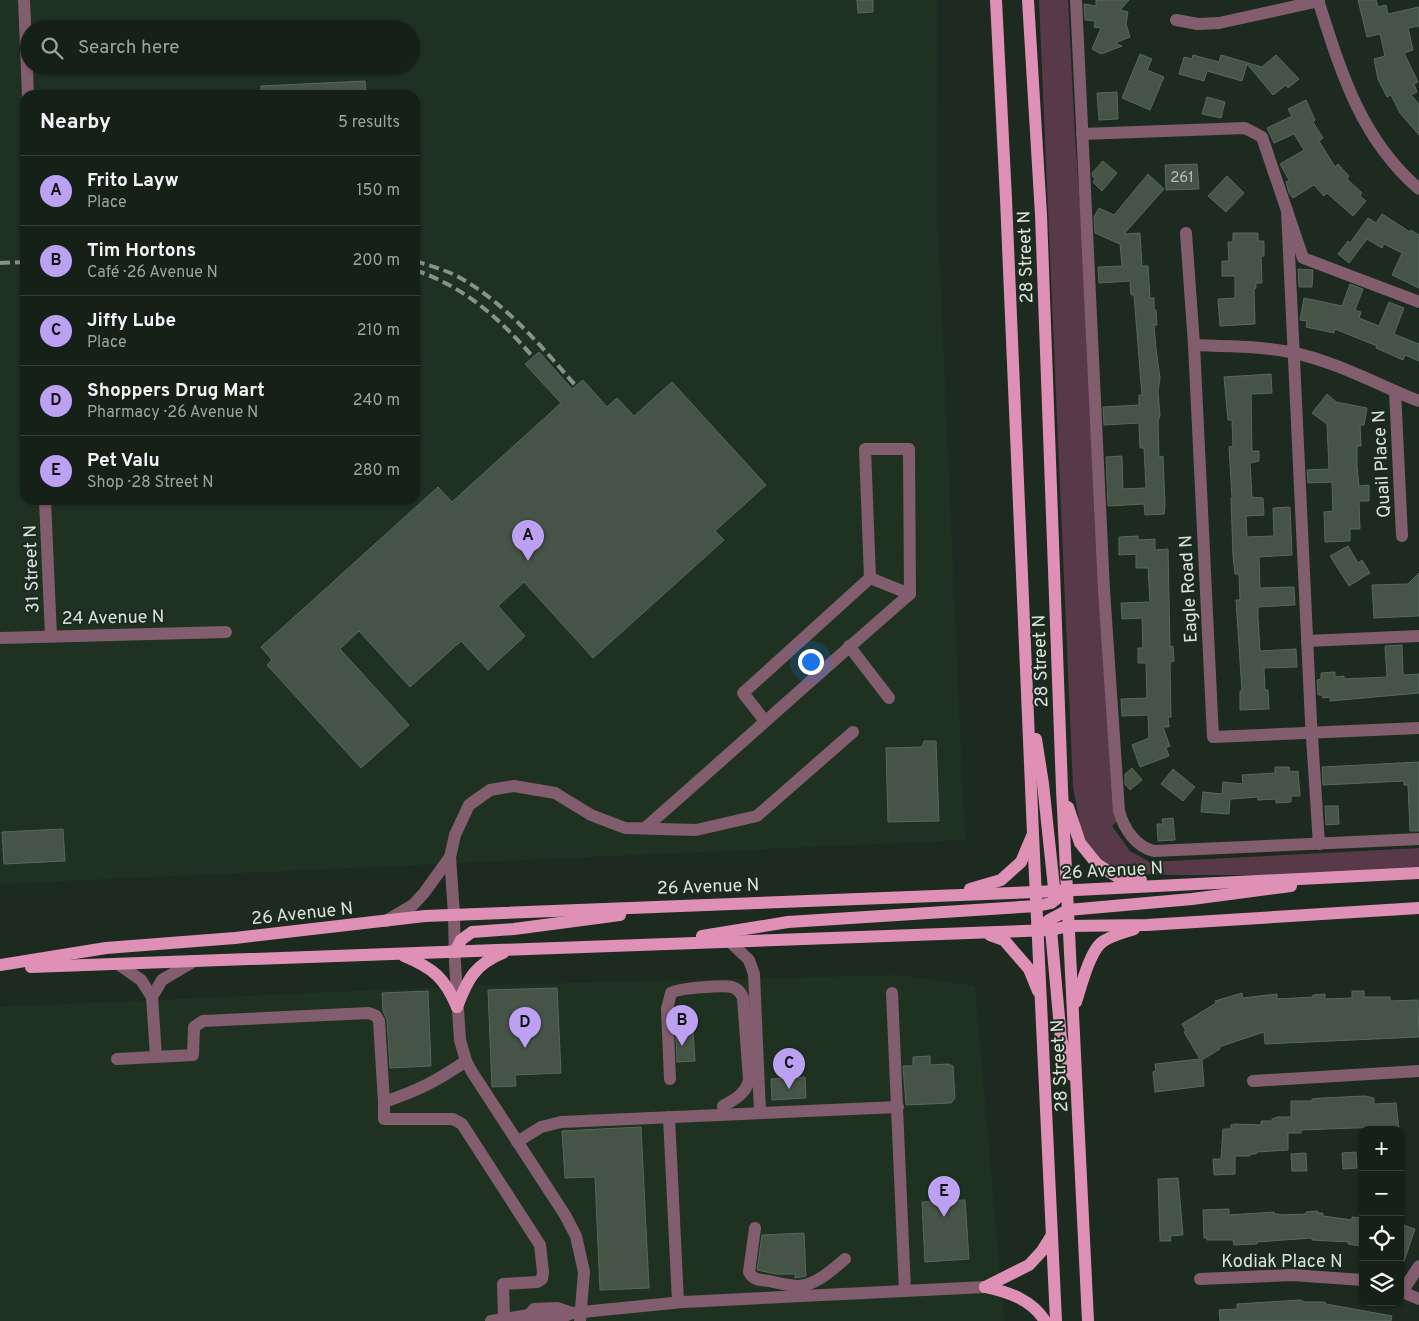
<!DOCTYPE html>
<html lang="en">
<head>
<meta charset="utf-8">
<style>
	:root { --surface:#152017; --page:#222d24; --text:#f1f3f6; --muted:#9da3a1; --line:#343e36; --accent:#bca0f2 }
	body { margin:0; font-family:Overpass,sans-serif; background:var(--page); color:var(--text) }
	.controls { position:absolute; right:15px; bottom:15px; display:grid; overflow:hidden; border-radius:10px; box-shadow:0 1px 4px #0004 }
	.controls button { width:45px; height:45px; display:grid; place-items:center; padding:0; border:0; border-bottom:1px solid var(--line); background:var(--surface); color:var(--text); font:25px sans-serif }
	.you { position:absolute; left:810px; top:661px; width:18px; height:18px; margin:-12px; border:4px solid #fff; border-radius:50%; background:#1a73e8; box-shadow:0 0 0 8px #1a73e833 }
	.badge { display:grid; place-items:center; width:32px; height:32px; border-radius:50%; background:var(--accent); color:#111; font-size:16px; font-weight:700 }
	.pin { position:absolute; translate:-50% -41px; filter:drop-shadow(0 1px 2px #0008) }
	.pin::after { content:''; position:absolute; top:26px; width:18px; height:15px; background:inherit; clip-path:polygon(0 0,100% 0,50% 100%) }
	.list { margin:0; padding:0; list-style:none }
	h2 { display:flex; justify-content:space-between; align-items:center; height:65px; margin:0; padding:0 20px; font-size:21px }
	h2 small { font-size:16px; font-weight:400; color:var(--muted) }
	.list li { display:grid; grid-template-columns:32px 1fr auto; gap:15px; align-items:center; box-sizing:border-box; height:70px; padding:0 20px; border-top:1px solid var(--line) }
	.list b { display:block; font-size:19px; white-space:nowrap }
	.list p { margin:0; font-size:16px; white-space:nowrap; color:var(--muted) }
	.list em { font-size:16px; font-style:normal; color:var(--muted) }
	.icon { flex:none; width:28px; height:28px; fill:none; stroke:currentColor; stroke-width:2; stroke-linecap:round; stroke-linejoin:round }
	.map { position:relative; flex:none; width:1419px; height:1321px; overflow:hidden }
	.search { position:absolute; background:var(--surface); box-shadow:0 1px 4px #0004; left:20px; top:20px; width:400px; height:55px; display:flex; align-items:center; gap:12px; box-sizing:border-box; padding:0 18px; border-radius:28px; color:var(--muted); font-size:19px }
	.panel { position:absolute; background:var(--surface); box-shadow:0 1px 4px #0004; left:20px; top:90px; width:400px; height:415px; border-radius:15px }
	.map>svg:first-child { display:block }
	.built { fill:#1f3222; fill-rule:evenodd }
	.green { fill:#583948 }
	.building { fill:#455447; stroke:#58685b }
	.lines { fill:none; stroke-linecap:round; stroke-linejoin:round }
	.minor { stroke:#825d6e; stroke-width:12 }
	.major { stroke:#de91b5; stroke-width:12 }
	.rail { stroke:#879289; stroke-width:4; stroke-dasharray:10 5; stroke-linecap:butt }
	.labels { text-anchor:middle; stroke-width:4; stroke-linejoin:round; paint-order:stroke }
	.number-label { font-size:15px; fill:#b6c0b7 }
	.street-label { font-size:18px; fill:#dbe4dc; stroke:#1c2a1f }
</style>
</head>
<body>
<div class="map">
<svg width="1419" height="1321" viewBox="0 0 1419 1321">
	<rect width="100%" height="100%" fill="#1c2a1f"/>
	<g class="built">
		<path d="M0,0h937l1,226 27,614 -965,44zM29,29h382v37h-382zM25,95h390v405h-390z"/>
		<polygon points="900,975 975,986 1004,1321 0,1321 0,1007 489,985"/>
	</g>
	<polygon class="green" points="1039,0 1068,0 1075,137 1095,408 1121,818 1112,826 1130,851 1150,862 1419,848 1419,873 1383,875 1171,875 1120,873 1105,864 1083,841 1073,787"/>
	<g class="building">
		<polygon points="857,0 873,0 873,12 858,13"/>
		<polygon points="1096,0 1129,0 1120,10 1128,12 1126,24 1130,37 1115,43 1122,46 1101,54 1092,49 1101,28 1094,27 1095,21 1085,20 1084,4 1096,6"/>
		<polygon points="1358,0 1376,0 1378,7 1386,5 1388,14 1419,7 1419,26 1408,28 1413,50 1404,53 1418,82 1414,84 1417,92 1411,95 1419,104 1419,135 1400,113 1391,95 1387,97 1378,79 1374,59 1385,56 1380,34 1367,37"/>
		<polygon points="1140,54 1152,59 1147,70 1164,77 1150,110 1122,98"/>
		<polygon points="1193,55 1219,62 1221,55 1262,67 1276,55 1299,79 1288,88 1286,85 1273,95 1247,64 1242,81 1207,71 1204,81 1179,74 1184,57 1192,59"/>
		<polygon points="365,81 366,95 261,95 261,86"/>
		<polygon points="1117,92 1118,119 1099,120 1097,93"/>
		<polygon points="1207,97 1225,102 1221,118 1202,114"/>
		<polygon points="1306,100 1315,120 1313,122 1323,138 1319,141 1335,167 1338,164 1349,176 1347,179 1362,193 1360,196 1366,201 1353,216 1327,193 1324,196 1314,185 1293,198 1289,193 1286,182 1289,180 1280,164 1304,150 1294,134 1274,143 1267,128 1292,116 1288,109"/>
		<polygon points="1103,161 1117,173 1102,191 1093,182 1095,179 1093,177 1092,173"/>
		<polygon points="1197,164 1199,189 1166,190 1165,165"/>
		<polygon points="1148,174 1164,189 1124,234 1140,233 1142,266 1148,266 1150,298 1154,298 1154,310 1156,310 1157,325 1154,325 1156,349 1160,378 1158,391 1160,416 1158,421 1159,457 1163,456 1165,505 1164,514 1145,515 1144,504 1108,506 1106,457 1122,456 1123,489 1146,488 1144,448 1140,448 1139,423 1104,425 1103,407 1139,405 1139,395 1142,395 1134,295 1131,295 1130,281 1099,283 1098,267 1122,266 1120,244 1095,233 1094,217 1099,208 1114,215"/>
		<polygon points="1227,176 1244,193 1226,212 1208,196"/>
		<polygon points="1382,214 1410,232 1411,230 1419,235 1419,288 1392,275 1402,253 1384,244 1382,248 1367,239 1349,263 1338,254 1348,241 1350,243 1368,218 1376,223"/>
		<polygon points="1233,233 1258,233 1258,241 1264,241 1264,256 1261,256 1262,283 1256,283 1256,288 1254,289 1255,324 1220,326 1218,299 1235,298 1235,276 1222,276 1222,261 1229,261 1228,242 1233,242"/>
		<polygon points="1298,269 1313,270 1312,287 1299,287"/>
		<polygon points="1350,284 1363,289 1355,310 1361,312 1359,318 1379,326 1389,302 1404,308 1394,334 1419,344 1419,361 1405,355 1403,360 1376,348 1377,346 1335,329 1334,333 1306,327 1307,321 1300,320 1304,298 1342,306"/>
		<polygon points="539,352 572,389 583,380 607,407 617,398 634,416 672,382 766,485 715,531 724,540 593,658 524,582 498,606 525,636 488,670 461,641 410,687 359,631 340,649 409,725 361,768 267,665 272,660 261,647 438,487 452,502 561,403 525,364"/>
		<polygon points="1271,374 1272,393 1251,394 1252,451 1259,451 1259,461 1250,463 1252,497 1263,498 1264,515 1246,516 1247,537 1274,536 1273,508 1290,507 1292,555 1259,557 1260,588 1294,587 1295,605 1258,607 1258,617 1260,651 1296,649 1297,667 1264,668 1265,690 1268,690 1269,709 1240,710 1240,691 1242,691 1236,600 1240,600 1239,574 1235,574 1233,556 1231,498 1232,498 1229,447 1233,446 1232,420 1228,420 1224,377"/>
		<polygon points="1327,394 1336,402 1367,408 1364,425 1360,425 1361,446 1357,446 1357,466 1359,486 1369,485 1369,501 1359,501 1360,529 1350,529 1350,541 1325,542 1324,512 1333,511 1332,482 1308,483 1307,470 1329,469 1327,424 1312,413"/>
		<polygon points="1138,536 1138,540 1155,539 1155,550 1168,549 1170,647 1173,646 1174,661 1170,662 1171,717 1168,717 1169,727 1163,727 1170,746 1166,748 1169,756 1140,767 1132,745 1149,738 1148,715 1122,716 1121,699 1147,698 1146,663 1138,663 1138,648 1143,648 1142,618 1122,619 1121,603 1150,602 1148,568 1136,568 1136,554 1119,555 1119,537"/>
		<polygon points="1348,546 1358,563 1362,560 1370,573 1349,586 1330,556"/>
		<polygon points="1419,573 1419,616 1374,618 1372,585 1408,584"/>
		<polygon points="1402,645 1403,675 1419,674 1419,693 1330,701 1330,697 1323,698 1322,695 1318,695 1317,680 1321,679 1321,673 1335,672 1335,677 1344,676 1344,679 1387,677 1385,646"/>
		<polygon points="924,741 936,741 939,821 888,822 886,748 922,747"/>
		<polygon points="1419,762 1419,831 1410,831 1408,785 1404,785 1404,781 1323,785 1322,767"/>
		<polygon points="1275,767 1289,767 1290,772 1298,771 1300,796 1291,796 1291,802 1276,803 1276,799 1258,800 1258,797 1230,799 1229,814 1201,812 1203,792 1222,794 1223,782 1243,784 1242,775 1275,773"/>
		<polygon points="1132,768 1142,780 1130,790 1125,784 1125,774"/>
		<polygon points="1173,769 1195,787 1183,801 1161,784"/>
		<polygon points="1325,806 1338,806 1339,824 1326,825"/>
		<polygon points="1173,818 1175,840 1158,841 1157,824 1163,824 1162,819"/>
		<polygon points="63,829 65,861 4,864 2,832"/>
		<polygon points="557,988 561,1073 515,1075 516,1086 492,1087 488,990"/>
		<polygon points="428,991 431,1066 390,1068 387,1020 383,1011 382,993"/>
		<polygon points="1352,991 1364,991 1364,997 1390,997 1390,1001 1418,1000 1419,1037 1265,1044 1264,1032 1219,1047 1220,1049 1202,1060 1204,1086 1155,1092 1153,1072 1156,1071 1155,1064 1200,1059 1184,1032 1186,1031 1182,1024 1216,1003 1215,1001 1242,993 1243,998 1277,994 1277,999 1313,997 1313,995 1325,994 1325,999 1352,998"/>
		<polygon points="689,1011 690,1031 693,1031 695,1061 677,1062 675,1012"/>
		<polygon points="930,1056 930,1065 948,1064 953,1066 955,1098 951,1103 906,1105 903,1066 913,1066 913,1057"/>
		<polygon points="805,1077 806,1098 772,1100 771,1079"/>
		<polygon points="1365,1096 1374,1098 1374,1104 1396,1103 1399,1130 1381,1130 1381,1127 1301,1130 1301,1133 1288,1133 1288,1150 1257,1152 1256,1154 1250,1154 1250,1156 1235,1156 1235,1174 1214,1175 1213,1159 1221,1159 1223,1129 1231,1129 1231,1125 1235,1124 1261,1125 1261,1121 1272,1121 1272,1119 1278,1117 1291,1117 1291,1101 1312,1101 1312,1099 1322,1098"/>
		<polygon points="641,1127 649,1288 600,1290 595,1177 565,1178 562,1131"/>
		<polygon points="1356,1152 1357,1168 1343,1169 1342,1153"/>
		<polygon points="1306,1153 1307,1171 1292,1171 1291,1154"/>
		<polygon points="1178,1178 1183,1235 1170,1236 1171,1241 1160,1241 1158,1179"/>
		<polygon points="965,1200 969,1259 925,1262 922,1202"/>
		<polygon points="1229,1209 1229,1215 1274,1212 1274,1214 1279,1214 1279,1215 1306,1214 1306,1212 1318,1211 1318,1213 1323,1213 1323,1216 1352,1220 1352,1217 1363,1218 1363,1242 1360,1241 1360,1246 1348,1244 1349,1242 1312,1240 1312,1238 1257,1242 1257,1244 1234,1245 1233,1240 1207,1240 1207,1238 1204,1238 1203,1210"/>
		<polygon points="1400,1224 1415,1229 1402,1267 1400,1267"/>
		<polygon points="804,1233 806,1276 795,1278 795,1274 776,1274 757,1270 762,1235"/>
		<polygon points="1300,1300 1305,1302 1325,1302 1326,1304 1392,1316 1391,1321 1220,1321 1219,1310 1237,1309 1237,1304"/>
	</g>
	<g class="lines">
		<g class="minor">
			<polyline points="24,0 28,95"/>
			<path d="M1076,0l28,590 15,221c5,18 17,36 35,40l265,-12"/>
			<path d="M1318,0c23,72 42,138 101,189"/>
			<polyline points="1176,20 1198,24 1219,23 1319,1"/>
			<polyline points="1082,134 1245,128 1262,137 1303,258 1419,302"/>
			<polyline points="1287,210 1311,722 1319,844"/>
			<polyline points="1186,233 1194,345 1213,737 1419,728"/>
			<path d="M1194,345c32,1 64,1 96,7 45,9 86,32 129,49"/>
			<polyline points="1395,391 1402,536"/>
			<polyline points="45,500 51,636"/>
			<polyline points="870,578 910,594"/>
			<polyline points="0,638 226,632"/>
			<polyline points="1307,641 1419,636"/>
			<polyline points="849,646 889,698"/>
			<path d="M645,828c89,-78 176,-157 265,-234l-1,-145h-44l5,129 -127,115 22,28"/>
			<polyline points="386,921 413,905 424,893 450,857"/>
			<polyline points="729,941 749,960 754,974 760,1113"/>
			<polyline points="118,964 141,980 152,997 156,1056"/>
			<polyline points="892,993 905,1291"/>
			<polyline points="152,997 162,980 194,961"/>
			<path d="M117,1059l76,-4 1,-28 9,-6 166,-8 7,3 3,5 5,81c33,-11 53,-21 82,-41"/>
			<path d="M670,1079l-3,-70 4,-16c7,-5 52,-8 61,-6 6,2 9,5 11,11l6,81c-2,14 -14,20 -26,27"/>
			<polyline points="1253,1081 1419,1071"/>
			<polyline points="384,1102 384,1119 453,1119 462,1124 540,1245 543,1272 542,1279 537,1282 503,1284 504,1319"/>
			<polyline points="669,1117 678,1302"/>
			<polyline points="517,1142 541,1127 561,1122 898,1107"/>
			<path d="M755,1228l-6,44c4,8 11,8 20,9 8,2 18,4 27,5 18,1 36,-16 49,-27"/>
			<polyline points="1200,1279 1292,1275 1363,1280"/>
			<polyline points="1400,1291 1419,1299"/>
			<polyline points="1402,1292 1419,1266"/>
			<path d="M572,1313l-15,-5 -23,1 -5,6c14,6 28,5 43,-2l111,-11 302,-15"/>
			<polyline points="491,1321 529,1315"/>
			<polyline points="580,1321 584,1272 576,1236 565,1215 472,1072 466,1061 460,1040 455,963 454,914 450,857 455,835 469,805 490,790 514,786 555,793 591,815 625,828 696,830 757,816 853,732"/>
		</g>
		<g class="major">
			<polyline points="996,0 1006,199 1033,834 1056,1321"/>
			<polyline points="1028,0 1041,215 1062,789 1088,1321"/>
			<polyline points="1036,739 1043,784 1055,897"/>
			<polyline points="1068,807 1080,843 1097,864 1119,878 1141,880"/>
			<polyline points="970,889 1001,880 1021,862 1032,836"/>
			<polyline points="1049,922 1051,930 1061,1039 1072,1075"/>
			<polyline points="1038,930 1049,920 1068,910 1192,899 1291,886"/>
			<polyline points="990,935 1004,940 1029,969 1038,991"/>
			<polyline points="702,936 788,922 1037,906 1051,903 1067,890"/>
			<polyline points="455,952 461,940 472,932 514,929 620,915"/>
			<path d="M404,956c29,12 41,22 53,51"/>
			<polyline points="0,965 106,948 235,938 425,916 1036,892 1419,873"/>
			<polyline points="31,967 1051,930 1069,926 1147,925 1419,908"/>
			<path d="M1076,1002c5,-15 13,-48 25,-59 8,-7 22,-10 33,-14"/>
			<path d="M457,1007c10,-27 18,-43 46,-54"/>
			<polyline points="985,1287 1029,1265 1042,1251 1052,1235"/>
			<path d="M985,1287c24,5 47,13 60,34"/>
		</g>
		<g class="rail">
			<path d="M415,261c13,4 27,8 40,14 49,26 85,70 121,111"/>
			<polyline points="0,263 25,262"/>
			<path d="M415,270c51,18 83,47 118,87"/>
		</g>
	</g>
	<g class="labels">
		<g class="number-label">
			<text x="1182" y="182">261</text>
		</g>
		<g class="street-label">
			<text transform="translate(1025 257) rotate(-92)" y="6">28 Street N</text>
			<text transform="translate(1381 464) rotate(-93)" y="6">Quail Place N</text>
			<text transform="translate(31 569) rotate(-92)" y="6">31 Street N</text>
			<text transform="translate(1188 589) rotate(-93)" y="6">Eagle Road N</text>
			<text transform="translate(113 617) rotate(-1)" y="6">24 Avenue N</text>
			<text transform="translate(1040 661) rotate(-92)" y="6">28 Street N</text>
			<text transform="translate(1112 870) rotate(-3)" y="6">26 Avenue N</text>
			<text transform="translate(708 886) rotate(-2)" y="6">26 Avenue N</text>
			<text transform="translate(302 913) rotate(-6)" y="6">26 Avenue N</text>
			<text transform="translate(1059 1066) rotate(-93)" y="6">28 Street N</text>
			<text x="1282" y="1267">Kodiak Place N</text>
		</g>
	</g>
</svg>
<div class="controls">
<button>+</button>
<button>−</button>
<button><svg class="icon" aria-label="locate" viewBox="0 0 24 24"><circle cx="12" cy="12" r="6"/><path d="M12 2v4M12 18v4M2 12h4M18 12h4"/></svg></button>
<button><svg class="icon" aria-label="layers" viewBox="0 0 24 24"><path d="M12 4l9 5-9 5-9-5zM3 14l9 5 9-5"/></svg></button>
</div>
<div class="you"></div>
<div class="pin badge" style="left:528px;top:561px">A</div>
<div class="pin badge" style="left:682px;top:1046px">B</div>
<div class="pin badge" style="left:789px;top:1089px">C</div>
<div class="pin badge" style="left:525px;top:1048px">D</div>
<div class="pin badge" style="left:944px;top:1217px">E</div>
<div class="search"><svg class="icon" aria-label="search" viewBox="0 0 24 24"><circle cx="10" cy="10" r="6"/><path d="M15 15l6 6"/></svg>Search here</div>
<section class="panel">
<h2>Nearby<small>5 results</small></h2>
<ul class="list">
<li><span class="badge">A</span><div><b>Frito Layw</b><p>Place</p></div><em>150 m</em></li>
<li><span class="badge">B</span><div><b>Tim Hortons</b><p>Café · 26 Avenue N</p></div><em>200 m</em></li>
<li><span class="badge">C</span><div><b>Jiffy Lube</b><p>Place</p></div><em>210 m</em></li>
<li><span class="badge">D</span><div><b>Shoppers Drug Mart</b><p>Pharmacy · 26 Avenue N</p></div><em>240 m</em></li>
<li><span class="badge">E</span><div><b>Pet Valu</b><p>Shop · 28 Street N</p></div><em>280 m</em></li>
</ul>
</section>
</div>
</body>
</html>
